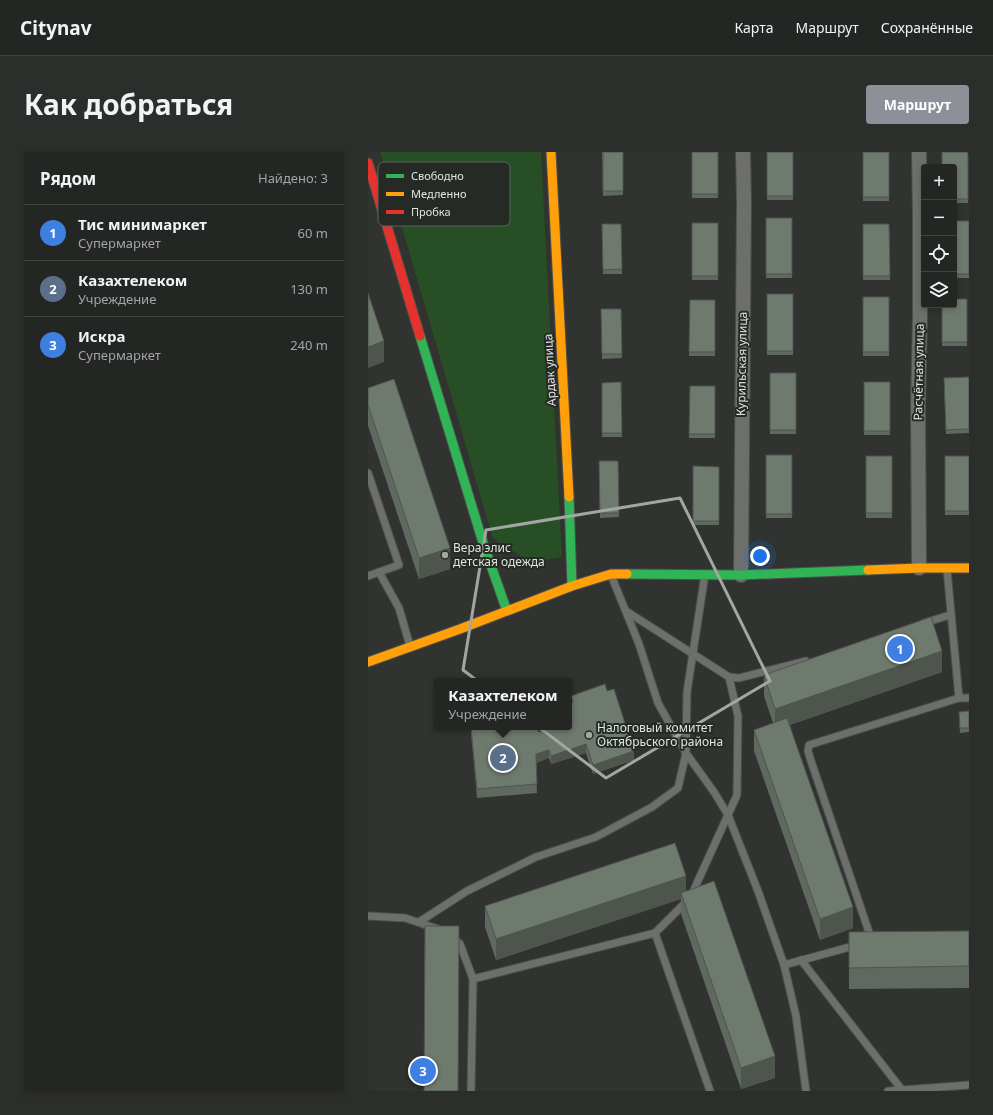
<!DOCTYPE html>
<html lang="ru">
<head>
<meta charset="utf-8">
<style>
	:root { --surface:#242623; --page:#2c2e2b; --text:#f1f3f6; --muted:#a3a5a6; --line:#414341; --accent:#8c9099 }
	body { margin:0; font-family:"Noto Sans",sans-serif; background:var(--page); color:var(--text) }
	.controls { position:absolute; right:12px; top:12px; display:grid; overflow:hidden; border-radius:4px; box-shadow:0 2px 6px #0003 }
	.controls button { width:36px; height:36px; display:grid; place-items:center; padding:0; border:0; border-bottom:1px solid var(--line); background:var(--surface); color:var(--text); font:20px sans-serif }
	.you { position:absolute; left:392px; top:404px; width:14px; height:14px; margin:-10px; border:3px solid #fff; border-radius:50%; background:#1a73e8; box-shadow:0 0 0 6px #1a73e833 }
	.badge { display:grid; place-items:center; width:26px; height:26px; border-radius:50%; background:var(--accent); color:#fff; font-size:13px; font-weight:700 }
	.pin { position:absolute; translate:-50% -50%; border:2px solid #fff; box-shadow:0 1px 4px #0006 }
	.popup { position:absolute; left:66px; top:526px; width:138px; height:52px; box-sizing:border-box; display:grid; place-content:center; border-radius:4px; background:var(--surface); filter:drop-shadow(0 1px 3px #0005); font-size:13px; white-space:nowrap; color:var(--muted) }
	.popup b { font-size:15px; color:var(--text) }
	.popup::after { content:''; position:absolute; left:50%; top:100%; margin-left:-8px; border:8px solid transparent; border-top-color:var(--surface) }
	.list { margin:0; padding:0; list-style:none }
	h2 { display:flex; justify-content:space-between; align-items:center; height:52px; margin:0; padding:0 16px; font-size:17px }
	h2 small { font-size:13px; font-weight:400; color:var(--muted) }
	.list li { display:grid; grid-template-columns:26px 1fr auto; gap:12px; align-items:center; box-sizing:border-box; height:56px; padding:0 16px; border-top:1px solid var(--line) }
	.list b { display:block; font-size:15px; white-space:nowrap }
	.list p { margin:0; font-size:13px; white-space:nowrap; color:var(--muted) }
	.list em { font-size:13px; font-style:normal; color:var(--muted) }
	.icon { flex:none; width:22px; height:22px; fill:none; stroke:currentColor; stroke-width:2; stroke-linecap:round; stroke-linejoin:round }
	.map { position:relative; flex:none; width:601px; height:939px; overflow:hidden; border-radius:4px }
	header { display:flex; align-items:center; gap:24px; box-sizing:border-box; height:56px; padding:0 20px; background:var(--surface); border-bottom:1px solid var(--line) }
	header strong { font-size:19px }
	nav { display:flex; gap:22px; margin-inline-start:auto; font-size:14px }
	.intro { display:flex; align-items:center; justify-content:space-between; box-sizing:border-box; height:96px; padding:0 24px }
	h1 { margin:0; font-size:28px }
	.button { padding:10px 18px; border-radius:4px; background:var(--accent); color:#fff; font-size:14px; font-weight:700 }
	main { display:flex; gap:24px; padding:0 24px }
	aside { flex:1; background:var(--surface); border-radius:4px; box-shadow:0 2px 6px #0003 }
	.map>svg:first-child { display:block }
	.green { fill:#274e25 }
	.lines { fill:none; stroke-linecap:round; stroke-linejoin:round }
	.lane-casing { stroke:#4d4f4c; stroke-width:9 }
	.street-casing { stroke:#4d4f4c; stroke-width:16 }
	.fast-casing { stroke:#4d4f4c; stroke-width:11 }
	.slow-casing { stroke:#4d4f4c; stroke-width:11 }
	.jam-casing { stroke:#4d4f4c; stroke-width:11 }
	.lane { stroke:#6d6f6d; stroke-width:7 }
	.street { stroke:#6d6f6d; stroke-width:14 }
	.fast { stroke:#30b455; stroke-width:9 }
	.slow { stroke:#ff9f0a; stroke-width:9 }
	.jam { stroke:#e5322d; stroke-width:9 }
	.wall { fill:#5f695f }
	.shaded-wall { fill:#4e554d }
	.building { fill:#6f7a6e; stroke:#4e554d }
	.marked { fill:none; stroke:#a3a6a3; stroke-width:3; stroke-linejoin:round }
	.poi-dot { fill:#a3a6a3; stroke:#252a25; stroke-width:1.5 }
	.labels { text-anchor:middle; stroke-width:4; stroke-linejoin:round; paint-order:stroke }
	.street-label { font-size:12px; fill:#e1e4e1; stroke:#252a25 }
	.poi-label { font-size:12px; fill:#e1e4e1; stroke:#252a25; text-anchor:start }
	.key { fill:#252a25; stroke:#5d625d; stroke-width:1 }
	.key-label { font-size:11px; fill:#e1e4e1 }
</style>
</head>
<body>
<header>
<strong>Citynav</strong>
<nav><a>Карта</a><a>Маршрут</a><a>Сохранённые</a></nav>
</header>
<div class="intro"><h1>Как добраться</h1><a class="button">Маршрут</a></div>
<main>
<aside>
<h2>Рядом<small>Найдено: 3</small></h2>
<ul class="list">
<li><span class="badge" style="background:#3f7fe0">1</span><div><b>Тис минимаркет</b><p>Супермаркет</p></div><em>60 m</em></li>
<li><span class="badge" style="background:#5c6f8a">2</span><div><b>Казахтелеком</b><p>Учреждение</p></div><em>130 m</em></li>
<li><span class="badge" style="background:#3f7fe0">3</span><div><b>Искра</b><p>Супермаркет</p></div><em>240 m</em></li>
</ul>
</aside>
<div class="map">
<svg width="601" height="939" viewBox="0 0 601 939">
	<rect width="100%" height="100%" fill="#30332f"/>
	<polygon class="green" points="12,0 173,0 194,405 163,410 125,387"/>
	<g class="lines">
		<defs>
			<g id="lane">
				<polyline points="0,321 31,413 0,424"/>
				<polyline points="11,420 31,456 42,494"/>
				<polyline points="243,423 271,492 290,551 318,601 346,640 360,663 390,739 416,813 428,864 438,939"/>
				<polyline points="258,459 361,525 371,526 438,509"/>
				<polyline points="556,471 582,463"/>
				<polyline points="591,546 601,546"/>
				<polyline points="0,764 37,766 70,777"/>
				<polyline points="51,770 99,739 168,705 228,685 284,655 310,636 318,601 319,540 337,422"/>
				<polyline points="287,781 323,745 329,731 369,643 370,564 361,525"/>
				<polyline points="84,785 92,792 105,827 103,939"/>
				<polyline points="504,789 443,609 440,599 441,593 591,546 579,418"/>
				<polyline points="433,808 534,938 601,933"/>
				<polyline points="416,813 489,793"/>
				<polyline points="105,827 287,781 342,939"/>
				<polyline points="520,939 534,938 535,939"/>
			</g>
			<g id="street">
				<polyline points="551,0 552,64 552,162 550,256 551,416"/>
				<polyline points="373,423 376,50 375,0"/>
			</g>
			<g id="fast">
				<polyline points="52,184 116,394 139,459"/>
				<polyline points="201,345 204,434"/>
				<polyline points="259,422 373,423 500,418"/>
			</g>
			<g id="slow">
				<polyline points="183,0 201,345"/>
				<polyline points="500,418 551,416 601,416"/>
				<polyline points="0,510 92,477 204,434 243,422 259,422"/>
			</g>
			<polyline id="jam" points="0,11 52,184"/>
		</defs>
		<use href="#lane" class="lane-casing"/>
		<use href="#street" class="street-casing"/>
		<use href="#fast" class="fast-casing"/>
		<use href="#slow" class="slow-casing"/>
		<use href="#jam" class="jam-casing"/>
		<use href="#lane" class="lane"/>
		<use href="#street" class="street"/>
		<use href="#fast" class="fast"/>
		<use href="#slow" class="slow"/>
		<use href="#jam" class="jam"/>
	</g>
	<g class="wall">
		<polygon points="234,0 255,0 255,43 235,44"/>
		<rect x="324" y="0" width="26" height="46"/>
		<rect x="399" y="0" width="26" height="48"/>
		<rect x="495" y="0" width="26" height="49"/>
		<polygon points="600,0 600,51 586,51 586,15"/>
		<rect x="398" y="66" width="26" height="60"/>
		<rect x="586" y="69" width="15" height="57"/>
		<rect x="324" y="71" width="26" height="57"/>
		<polygon points="234,72 253,72 254,122 235,122"/>
		<polygon points="495,72 521,72 522,128 495,128"/>
		<rect x="399" y="142" width="26" height="61"/>
		<rect x="495" y="145" width="26" height="59"/>
		<polygon points="599,147 599,194 574,194 574,153"/>
		<polygon points="322,148 347,148 347,204 321,204"/>
		<polygon points="233,157 253,157 254,206 234,207"/>
		<rect x="402" y="221" width="26" height="61"/>
		<polygon points="601,225 601,281 578,282 576,226"/>
		<polygon points="253,230 254,285 234,285 234,231"/>
		<rect x="496" y="230" width="26" height="53"/>
		<polygon points="322,234 347,234 347,286 321,286"/>
		<polygon points="0,236 82,417 51,427 0,274"/>
		<rect x="398" y="303" width="26" height="63"/>
		<rect x="498" y="304" width="26" height="62"/>
		<rect x="577" y="304" width="24" height="59"/>
		<polygon points="231,309 250,309 251,365 232,366"/>
		<polygon points="325,314 351,315 351,373 325,373"/>
		<polygon points="574,520 422,573 485,776 452,788 386,599 386,578 405,571 396,544 396,523"/>
		<polygon points="203,544 266,608 225,622 218,601 183,612 181,606 168,611 169,641 109,646 103,581 103,575 171,580 172,580 170,575 201,575"/>
		<polygon points="601,559 601,580 592,581 591,564"/>
		<polygon points="318,739 407,926 373,937 313,762 313,747 128,808 117,775 117,754"/>
		<polygon points="601,779 601,836 481,837 481,780"/>
	</g>
	<g class="shaded-wall">
		<polygon points="16,189 16,210 0,216 0,195"/>
		<polygon points="82,396 82,417 51,427 51,406"/>
		<polygon points="574,499 574,520 407,578 407,557"/>
		<polygon points="218,592 218,601 183,612 183,604"/>
		<polygon points="181,598 181,606 168,611 168,602"/>
		<polygon points="266,599 266,608 225,622 225,613"/>
		<polygon points="318,724 318,745 313,741 313,747 128,808 128,787"/>
		<polygon points="485,755 485,776 452,788 452,767"/>
		<polygon points="407,904 407,926 373,937 373,916"/>
	</g>
	<g class="building">
		<rect x="235" y="0" width="20" height="39"/>
		<rect x="324" y="0" width="26" height="42"/>
		<rect x="399" y="0" width="26" height="44"/>
		<rect x="495" y="0" width="26" height="45"/>
		<polygon points="574,0 600,0 600,47 586,47 586,15 574,15"/>
		<rect x="398" y="66" width="26" height="56"/>
		<rect x="586" y="69" width="15" height="53"/>
		<rect x="324" y="71" width="26" height="53"/>
		<polygon points="234,72 253,72 254,117 235,118"/>
		<polygon points="495,72 521,72 522,124 495,124"/>
		<polygon points="0,141 16,189 0,195"/>
		<rect x="399" y="142" width="26" height="57"/>
		<rect x="495" y="145" width="26" height="55"/>
		<polygon points="586,147 599,147 599,190 574,190 574,153 586,153"/>
		<polygon points="322,148 347,148 347,200 321,200"/>
		<polygon points="233,157 253,157 254,202 234,202"/>
		<rect x="402" y="221" width="26" height="57"/>
		<polygon points="601,225 601,277 578,278 576,226"/>
		<polygon points="26,227 82,396 51,406 0,253 0,236"/>
		<polygon points="253,230 254,281 234,281 234,231"/>
		<rect x="496" y="230" width="26" height="49"/>
		<polygon points="322,234 347,234 347,282 321,282"/>
		<rect x="398" y="303" width="26" height="59"/>
		<rect x="498" y="304" width="26" height="57"/>
		<rect x="577" y="304" width="24" height="55"/>
		<polygon points="231,309 250,309 251,361 232,361"/>
		<polygon points="325,314 351,315 351,369 325,369"/>
		<polygon points="563,465 574,499 407,557 396,523"/>
		<polygon points="237,532 239,539 246,537 266,599 225,613 218,592 183,604 181,598 168,602 169,632 109,637 103,575 168,575 171,580 174,579 173,575 201,575 201,551 205,550 203,544"/>
		<polygon points="601,559 601,576 592,576 591,560"/>
		<polygon points="419,566 485,755 452,767 386,578"/>
		<polygon points="307,691 318,724 128,787 117,754"/>
		<polygon points="346,729 407,904 373,916 313,741"/>
		<polygon points="57,774 91,774 90,939 56,939"/>
		<polygon points="601,779 601,814 481,816 481,780"/>
	</g>
	<path class="marked" d="M312,346l90,183 -164,97 -143,-108 23,-140z"/>
	<g class="poi-dot">
		<circle cx="77" cy="403" r="4"/>
		<circle cx="221" cy="583" r="4"/>
	</g>
	<g class="labels">
		<g class="street-label">
			<text transform="translate(374 212) rotate(-89)" y="4">Курильская улица</text>
			<text transform="translate(182 218) rotate(-93)" y="4">Ардак улица</text>
			<text transform="translate(551 220) rotate(-89)" y="4">Расчётная улица</text>
		</g>
		<g class="poi-label">
			<text x="85" y="400">Вера элис<tspan x="85" dy="14">детская одежда</tspan></text>
			<text x="229" y="580">Налоговый комитет<tspan x="229" dy="14">Октябрьского района</tspan></text>
		</g>
	</g>
	<rect x="10" y="10" width="132" height="64" rx="6" class="key"/>
	<rect x="18" y="22" width="18" height="4" fill="#30b455"/>
	<rect x="18" y="40" width="18" height="4" fill="#ff9f0a"/>
	<rect x="18" y="58" width="18" height="4" fill="#e5322d"/>
	<g class="key-label">
		<text x="43" y="28">Свободно</text>
		<text x="43" y="46">Медленно</text>
		<text x="43" y="64">Пробка</text>
	</g>
</svg>
<div class="controls">
<button>+</button>
<button>−</button>
<button><svg class="icon" aria-label="locate" viewBox="0 0 24 24"><circle cx="12" cy="12" r="6"/><path d="M12 2v4M12 18v4M2 12h4M18 12h4"/></svg></button>
<button><svg class="icon" aria-label="layers" viewBox="0 0 24 24"><path d="M12 4l9 5-9 5-9-5zM3 14l9 5 9-5"/></svg></button>
</div>
<div class="you"></div>
<div class="pin badge" style="left:532px;top:497px;background:#3f7fe0">1</div>
<div class="pin badge" style="left:135px;top:606px;background:#5c6f8a">2</div>
<div class="popup"><b>Казахтелеком</b>Учреждение</div>
<div class="pin badge" style="left:55px;top:919px;background:#3f7fe0">3</div>
</div>
</main>
</body>
</html>
